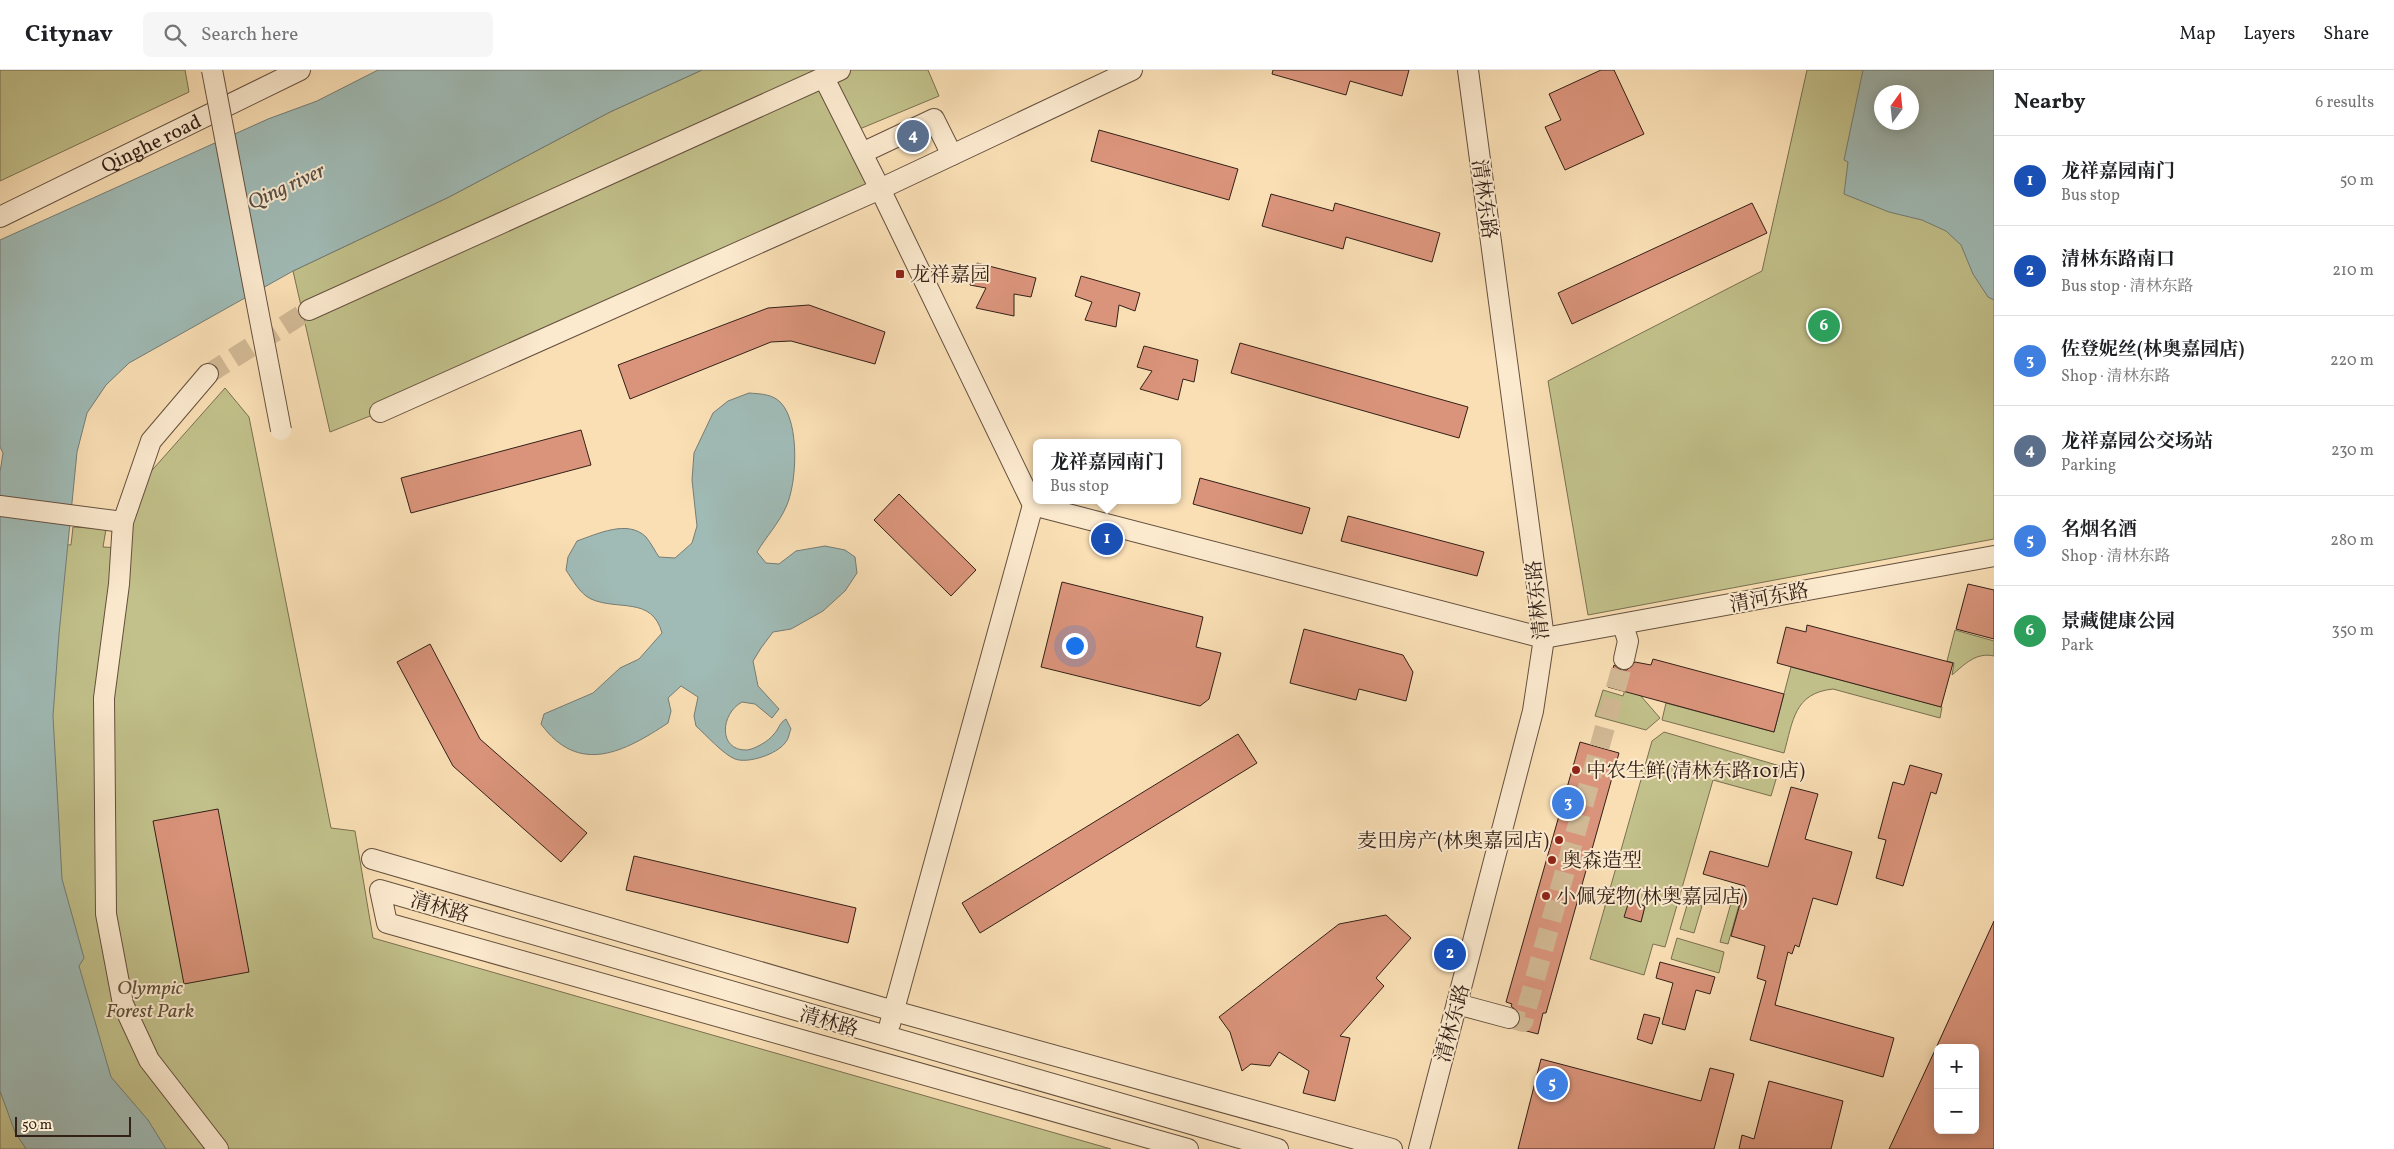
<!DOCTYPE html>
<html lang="en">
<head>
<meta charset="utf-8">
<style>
	:root { --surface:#fff; --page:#f6f6f6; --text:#202124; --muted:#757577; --line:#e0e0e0; --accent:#8f2418 }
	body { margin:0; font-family:Vollkorn,"Noto Serif SC",serif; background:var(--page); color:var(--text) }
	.controls { position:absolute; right:15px; bottom:15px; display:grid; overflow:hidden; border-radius:8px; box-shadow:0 2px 12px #0003 }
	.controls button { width:45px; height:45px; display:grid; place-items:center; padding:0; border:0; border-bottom:1px solid var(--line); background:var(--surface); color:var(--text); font:25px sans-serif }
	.compass { position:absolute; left:1874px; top:15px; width:45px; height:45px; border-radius:50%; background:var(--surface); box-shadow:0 2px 12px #0003; rotate:15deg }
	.scale { position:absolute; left:15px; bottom:12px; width:116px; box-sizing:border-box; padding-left:5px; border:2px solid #332017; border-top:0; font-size:14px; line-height:18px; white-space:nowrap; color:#332017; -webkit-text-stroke:4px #fceacf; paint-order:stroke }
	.you { position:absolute; left:1074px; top:575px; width:18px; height:18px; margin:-12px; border:4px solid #fff; border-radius:50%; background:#1a73e8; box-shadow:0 0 0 8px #1a73e833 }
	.badge { display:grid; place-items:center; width:32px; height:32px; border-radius:50%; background:var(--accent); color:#fff; font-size:16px; font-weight:700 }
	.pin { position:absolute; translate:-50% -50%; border:2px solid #fff; box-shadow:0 1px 5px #0006 }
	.popup { position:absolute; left:1033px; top:369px; width:148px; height:65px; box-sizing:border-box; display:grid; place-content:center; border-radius:8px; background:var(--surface); filter:drop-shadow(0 1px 4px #0005); font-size:16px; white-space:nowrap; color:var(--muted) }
	.popup b { font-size:19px; color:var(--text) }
	.popup::after { content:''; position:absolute; left:50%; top:100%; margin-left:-10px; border:10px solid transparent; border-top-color:var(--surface) }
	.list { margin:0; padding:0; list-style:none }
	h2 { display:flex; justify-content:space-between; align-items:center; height:65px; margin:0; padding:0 20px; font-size:21px }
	h2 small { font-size:16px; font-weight:400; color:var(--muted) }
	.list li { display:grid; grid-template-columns:32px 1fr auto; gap:15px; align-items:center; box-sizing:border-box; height:90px; padding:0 20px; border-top:1px solid var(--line) }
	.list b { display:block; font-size:19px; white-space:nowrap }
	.list p { margin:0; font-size:16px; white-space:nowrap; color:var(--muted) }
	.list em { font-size:16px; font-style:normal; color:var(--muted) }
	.icon { flex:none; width:28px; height:28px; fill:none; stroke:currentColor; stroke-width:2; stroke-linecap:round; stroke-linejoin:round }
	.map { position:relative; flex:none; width:1994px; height:1079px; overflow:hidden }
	header { display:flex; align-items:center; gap:30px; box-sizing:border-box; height:70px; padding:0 25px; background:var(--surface); border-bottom:1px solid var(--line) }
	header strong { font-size:24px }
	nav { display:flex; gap:28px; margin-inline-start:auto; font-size:18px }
	.search { width:350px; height:45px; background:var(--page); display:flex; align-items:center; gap:12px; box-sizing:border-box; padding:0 18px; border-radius:8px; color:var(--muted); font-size:19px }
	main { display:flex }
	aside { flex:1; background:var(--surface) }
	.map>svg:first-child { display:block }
	.green { fill:#c2c18b; stroke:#7a7051; fill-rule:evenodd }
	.water { fill:#a0bbb6; stroke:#747d76; fill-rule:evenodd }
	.building { fill:#da947b; stroke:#332017; fill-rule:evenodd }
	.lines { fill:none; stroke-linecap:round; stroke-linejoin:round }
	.minor-tunnel { stroke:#d2b995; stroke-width:20; stroke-dasharray:20 10; stroke-linecap:butt }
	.minor-casing { stroke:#65503e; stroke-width:22 }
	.minor { stroke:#fceacf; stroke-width:20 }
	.minor-bridge-casing { stroke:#65503e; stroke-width:22; stroke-linecap:butt }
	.minor-bridge { stroke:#fceacf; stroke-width:20 }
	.poi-dot { fill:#8f2418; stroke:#fceacf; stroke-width:2 }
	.labels { text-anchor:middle; stroke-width:4; stroke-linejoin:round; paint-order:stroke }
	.street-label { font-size:20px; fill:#332017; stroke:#fceacf }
	.poi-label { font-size:20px; fill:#332017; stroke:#fceacf; text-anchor:start }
	.park-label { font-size:20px; font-style:italic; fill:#5e503a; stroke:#fceacf }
	.water-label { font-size:21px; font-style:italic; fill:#544e47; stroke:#fceacf }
</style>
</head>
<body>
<header>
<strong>Citynav</strong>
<div class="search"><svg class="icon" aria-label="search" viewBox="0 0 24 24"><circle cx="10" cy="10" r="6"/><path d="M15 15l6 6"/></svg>Search here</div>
<nav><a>Map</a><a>Layers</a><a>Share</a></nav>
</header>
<main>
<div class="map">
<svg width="1994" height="1079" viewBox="0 0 1994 1079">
	<rect width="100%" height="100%" fill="#fadfb5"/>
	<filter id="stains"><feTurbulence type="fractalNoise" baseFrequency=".004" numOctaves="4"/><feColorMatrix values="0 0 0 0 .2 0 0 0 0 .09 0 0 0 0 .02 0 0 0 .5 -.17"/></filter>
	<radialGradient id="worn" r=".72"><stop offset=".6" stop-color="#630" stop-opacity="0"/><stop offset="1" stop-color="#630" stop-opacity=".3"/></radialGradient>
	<g class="green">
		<polygon points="0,0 185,0 189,22 0,111"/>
		<polygon points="702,0 928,0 939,26 850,63 880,119 380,342 330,362 293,201 449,127 610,42"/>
		<path d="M1807,0h187v469l-406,76 -40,-234 214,-110zM1882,22h30v30h-30z"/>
		<polygon points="225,318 249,347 331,758 355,761 373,868 1111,1079 0,1079 0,471 71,475 73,457 106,459 103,477 121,478 146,407"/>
		<path d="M1955,560l39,11v15c-18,-4 -29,8 -42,19l2,-12 -7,-2z"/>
		<path d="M1791,597l151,40 -2,11 -107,-29c-39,4 -40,32 -49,64l-122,-33 4,-17 108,29z"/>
		<polygon points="1603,620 1623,626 1625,620 1640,625 1660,648 1646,660 1595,646"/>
		<path d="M1664,662l116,34 -9,30 -58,-16 -48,167 -12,-3 -9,31 -54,-16 62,-218zM1629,831l16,5 -4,16z"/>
		<polygon points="1733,826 1741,828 1728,874 1720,872"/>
		<polygon points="1688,832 1702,836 1694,863 1680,859"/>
		<polygon points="1677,868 1724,882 1719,903 1671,889"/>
	</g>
	<g class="water">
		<polygon points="378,0 702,0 610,42 449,127 293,201 129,293 106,315 87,343 77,382 59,564 53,646 62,809 84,888 79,896 111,1007 148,1050 166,1079 26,1079 15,1062 0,1021 0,402 3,383 0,377 0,170 268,49 317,31"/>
		<path d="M1863,0h131v230l-6,-3 -15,-23 -12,-29 -15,-14 -24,-11 -33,-8 -45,-18 4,-32 -4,-2zM1912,22v30h-30v-30z"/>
		<path d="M749,323c12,1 24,1 32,10 19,20 16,81 5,104 -7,16 -20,30 -29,45l9,11 13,1 17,-13 29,-5 20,4 10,7 2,16 -12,18 -22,20 -32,18 -18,3 -12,16 -8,13 5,25 21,23 -7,9 -17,-14 -13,-2c-22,12 -24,49 5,48 8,-1 22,-9 27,-16 5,-5 5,-11 12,-15l5,10c-2,4 -2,10 -6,14 -8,11 -37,21 -50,16 -11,-4 -30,-25 -39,-33l-2,-10 4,-19 -17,-11 -13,12 3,13 -3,12c-44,29 -89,53 -127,1l3,-10 49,-21 27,-25 19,-9 23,-26c-10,-37 -44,-22 -71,-34 -11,-5 -19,-20 -25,-29l2,-13 9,-16c20,-7 51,-22 69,-4 5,6 9,14 13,20l16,1 17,-15 5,-17 -5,-46 2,-27 19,-40 15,-12z"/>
	</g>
	<g class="building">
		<polygon points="1273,0 1409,0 1402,26 1350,11 1346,25 1272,4"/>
		<polygon points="1601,0 1614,0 1644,64 1565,100 1545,57 1561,50 1549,24"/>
		<polygon points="1099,60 1238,99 1229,130 1091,91"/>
		<polygon points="1271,124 1333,141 1335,133 1440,163 1432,192 1346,167 1343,179 1262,156"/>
		<polygon points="1752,133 1767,163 1572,254 1558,223"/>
		<polygon points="977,193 1036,208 1031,227 1014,224 1014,246 976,238 986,218 970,215"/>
		<polygon points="1081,206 1140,223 1135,241 1119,235 1116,257 1085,250 1092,232 1075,226"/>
		<polygon points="809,235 885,262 875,294 791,271 771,272 630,329 618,295 768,238"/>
		<polygon points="1240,273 1468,337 1459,368 1231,303"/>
		<polygon points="1144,276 1198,290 1194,312 1183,309 1178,330 1140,319 1152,301 1137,297"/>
		<polygon points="581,360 591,395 411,443 401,408"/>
		<polygon points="1200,408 1310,438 1302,464 1193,434"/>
		<polygon points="899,424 976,500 951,526 874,450"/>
		<polygon points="1348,446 1484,482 1477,506 1341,471"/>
		<polygon points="1062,512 1203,547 1196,577 1221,583 1209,629 1200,636 1041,597"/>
		<polygon points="1968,514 1994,520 1994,569 1956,559"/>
		<polygon points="1807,555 1953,593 1941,637 1777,593 1786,557 1806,562"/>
		<polygon points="1304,559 1403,585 1413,602 1406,631 1359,619 1356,630 1290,613"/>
		<polygon points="430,574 480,669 587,763 561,792 453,696 397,592"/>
		<polygon points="1653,589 1784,624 1774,662 1608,617 1614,595 1621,600 1627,600 1635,592 1651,595"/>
		<polygon points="1238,664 1257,693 980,863 962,833"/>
		<polygon points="1580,672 1619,683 1546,943 1543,943 1538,964 1515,958 1520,952 1520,944 1511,936 1512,934 1506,932"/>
		<polygon points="1910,695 1942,704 1936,724 1931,722 1903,816 1876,808 1886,770 1878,768 1893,712 1904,715"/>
		<polygon points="1791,717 1818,724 1805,769 1852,782 1837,835 1813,828 1799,877 1795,875 1792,884 1788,882 1775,935 1894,968 1883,1007 1750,970 1766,911 1757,908 1765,876 1731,866 1745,816 1703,804 1710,781 1768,797"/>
		<polygon points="218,739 249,902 184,914 153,751"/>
		<polygon points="634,786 856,838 848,873 626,820"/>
		<polygon points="1629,831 1645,836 1641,852 1624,847"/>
		<polygon points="1386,845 1411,868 1376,908 1384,916 1340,966 1350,968 1335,1031 1303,1023 1309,1001 1279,982 1270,996 1251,994 1242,1001 1230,962 1219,947 1339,854"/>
		<path d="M1994,851v228h-105l47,-101zM1938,978h37v82h-37z"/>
		<polygon points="1660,892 1715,907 1710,924 1696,920 1685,960 1662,954 1673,913 1656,908"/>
		<polygon points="1644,944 1660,948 1652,974 1637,969"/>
		<polygon points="1541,989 1701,1031 1710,998 1734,1004 1714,1079 1518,1079"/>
		<polygon points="1769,1011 1843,1031 1831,1079 1739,1079 1742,1065 1754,1069"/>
	</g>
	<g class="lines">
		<g class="minor-tunnel">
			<polyline points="208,304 309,240"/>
			<polyline points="1509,948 1523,952 1624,589"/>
		</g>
		<defs>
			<g id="minor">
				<polyline points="824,8 880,119 1033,435 1544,568 1994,486"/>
				<polyline points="862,83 934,49 952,85"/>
				<path id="s1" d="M0,147l300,-147"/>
				<polyline points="309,240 840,0"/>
				<polyline points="380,342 880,119 1132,0"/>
				<polyline points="0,436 123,452 151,371 208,304"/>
				<polyline points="123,452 119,514 104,628 106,844 123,934 149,990 218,1079"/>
				<polyline points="1623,555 1628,571 1624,589"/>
				<polyline points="372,789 894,941 1392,1079"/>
				<polyline points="1457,934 1509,948"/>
				<polyline points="890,954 1033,435"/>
				<polyline points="1188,1079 387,853 380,820 1278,1079"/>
				<polyline points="1419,1079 1533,641 1544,568 1468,0"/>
			</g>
		</defs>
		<use href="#minor" class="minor-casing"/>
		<use href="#minor" class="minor"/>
		<defs>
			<polyline id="minor-bridge" points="212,0 281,360"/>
		</defs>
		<use href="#minor-bridge" class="minor-bridge-casing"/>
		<use href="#minor-bridge" class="minor-bridge"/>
	</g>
	<g class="poi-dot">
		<rect x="895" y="199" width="10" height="10" rx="2.5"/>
		<circle cx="1576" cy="700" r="5"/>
		<circle cx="1559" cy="770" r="5"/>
		<circle cx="1552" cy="790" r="5"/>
		<circle cx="1546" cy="826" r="5"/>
	</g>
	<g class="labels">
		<g class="street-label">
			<text dy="7" stroke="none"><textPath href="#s1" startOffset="168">Qinghe road</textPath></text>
			<text transform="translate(1485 129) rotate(82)" y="7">清林东路</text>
			<text transform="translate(1769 527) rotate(-11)" y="7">清河东路</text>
			<text transform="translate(1537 530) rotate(-96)" y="7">清林东路</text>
			<text transform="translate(440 837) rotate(16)" y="7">清林路</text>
			<text transform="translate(829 951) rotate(16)" y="7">清林路</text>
			<text transform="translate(1452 953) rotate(-75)" y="7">清林东路</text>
		</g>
		<g class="poi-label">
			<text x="910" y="211">龙祥嘉园</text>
			<text x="1586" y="707">中农生鲜(清林东路101店)</text>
			<text x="1549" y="777" text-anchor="end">麦田房产(林奥嘉园店)</text>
			<text x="1562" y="797">奥森造型</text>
			<text x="1556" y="833">小佩宠物(林奥嘉园店)</text>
		</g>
		<g class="park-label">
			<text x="150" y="924">Olympic<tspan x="150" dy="23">Forest Park</tspan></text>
		</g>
		<g class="water-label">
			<text transform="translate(286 116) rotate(-25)" y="7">Qing river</text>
		</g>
	</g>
	<rect width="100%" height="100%" filter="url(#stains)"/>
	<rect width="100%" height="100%" fill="url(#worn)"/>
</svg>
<div class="controls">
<button>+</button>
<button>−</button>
</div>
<svg class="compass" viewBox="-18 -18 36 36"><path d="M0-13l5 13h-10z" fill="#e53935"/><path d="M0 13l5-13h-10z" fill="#757577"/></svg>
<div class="scale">50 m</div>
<div class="you"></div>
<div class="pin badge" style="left:1107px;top:469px;background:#1a4fb4">1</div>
<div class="popup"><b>龙祥嘉园南门</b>Bus stop</div>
<div class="pin badge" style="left:1450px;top:884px;background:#1a4fb4">2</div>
<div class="pin badge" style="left:1568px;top:733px;background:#3f7fe0">3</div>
<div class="pin badge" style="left:913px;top:66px;background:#5c6f8a">4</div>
<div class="pin badge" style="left:1552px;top:1014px;background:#3f7fe0">5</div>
<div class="pin badge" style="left:1824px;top:256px;background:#2e9e5b">6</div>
</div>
<aside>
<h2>Nearby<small>6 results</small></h2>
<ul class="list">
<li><span class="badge" style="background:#1a4fb4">1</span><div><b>龙祥嘉园南门</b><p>Bus stop</p></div><em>50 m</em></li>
<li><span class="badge" style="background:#1a4fb4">2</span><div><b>清林东路南口</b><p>Bus stop · 清林东路</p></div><em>210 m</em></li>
<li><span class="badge" style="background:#3f7fe0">3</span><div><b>佐登妮丝(林奥嘉园店)</b><p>Shop · 清林东路</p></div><em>220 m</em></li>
<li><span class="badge" style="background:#5c6f8a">4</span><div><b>龙祥嘉园公交场站</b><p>Parking</p></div><em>230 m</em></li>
<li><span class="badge" style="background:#3f7fe0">5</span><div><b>名烟名酒</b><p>Shop · 清林东路</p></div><em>280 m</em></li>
<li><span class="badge" style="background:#2e9e5b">6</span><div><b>景藏健康公园</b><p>Park</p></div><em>350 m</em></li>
</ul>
</aside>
</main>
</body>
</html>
